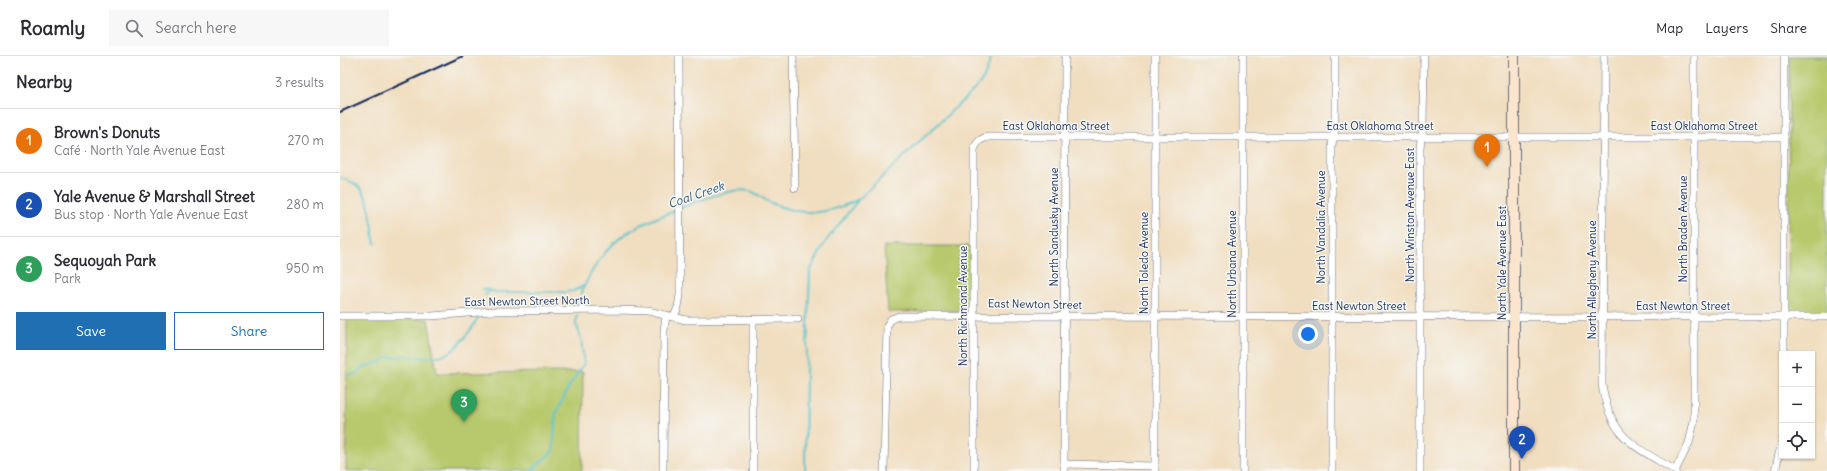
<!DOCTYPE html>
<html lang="en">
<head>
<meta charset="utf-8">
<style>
	:root { --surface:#fff; --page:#f7f7f7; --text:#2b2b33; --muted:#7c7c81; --line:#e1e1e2; --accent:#1f6fb2 }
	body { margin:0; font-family:Delius,sans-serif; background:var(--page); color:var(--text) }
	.controls { position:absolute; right:12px; bottom:12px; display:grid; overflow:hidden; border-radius:0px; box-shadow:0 1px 3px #0004 }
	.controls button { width:36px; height:36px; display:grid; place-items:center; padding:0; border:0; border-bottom:1px solid var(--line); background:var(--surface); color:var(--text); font:20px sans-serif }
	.you { position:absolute; left:968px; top:278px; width:14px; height:14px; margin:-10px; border:3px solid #fff; border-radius:50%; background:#1a73e8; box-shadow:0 0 0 6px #1a73e833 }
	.badge { display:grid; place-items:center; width:26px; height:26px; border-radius:50%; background:var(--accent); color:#fff; font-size:13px; font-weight:700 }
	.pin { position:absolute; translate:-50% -33px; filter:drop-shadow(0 1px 2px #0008) }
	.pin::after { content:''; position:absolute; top:21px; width:14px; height:12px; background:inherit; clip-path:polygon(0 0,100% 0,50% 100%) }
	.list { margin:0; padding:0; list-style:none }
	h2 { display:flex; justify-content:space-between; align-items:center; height:52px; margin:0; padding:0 16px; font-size:17px }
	h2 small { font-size:13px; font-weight:400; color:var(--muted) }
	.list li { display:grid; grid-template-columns:26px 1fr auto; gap:12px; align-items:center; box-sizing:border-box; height:64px; padding:0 16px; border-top:1px solid var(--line) }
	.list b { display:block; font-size:15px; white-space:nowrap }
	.list p { margin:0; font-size:13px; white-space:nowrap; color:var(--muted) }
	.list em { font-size:13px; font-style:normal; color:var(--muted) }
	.actions { display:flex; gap:8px; padding:12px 16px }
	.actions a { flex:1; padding:9px 0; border:1px solid var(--accent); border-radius:0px; text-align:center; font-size:14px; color:var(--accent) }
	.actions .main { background:var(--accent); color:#fff }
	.icon { flex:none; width:22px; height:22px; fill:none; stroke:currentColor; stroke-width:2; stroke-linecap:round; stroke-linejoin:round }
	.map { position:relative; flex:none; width:1487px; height:415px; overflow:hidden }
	header { display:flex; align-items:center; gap:24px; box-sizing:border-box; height:56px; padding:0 20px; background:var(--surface); border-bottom:1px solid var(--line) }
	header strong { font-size:19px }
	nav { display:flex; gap:22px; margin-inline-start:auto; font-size:14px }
	.search { width:280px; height:36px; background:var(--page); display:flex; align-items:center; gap:10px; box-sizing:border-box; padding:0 14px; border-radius:0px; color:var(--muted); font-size:15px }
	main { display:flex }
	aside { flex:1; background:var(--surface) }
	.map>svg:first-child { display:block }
	.green { fill:#b7c96c; stroke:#697c65 }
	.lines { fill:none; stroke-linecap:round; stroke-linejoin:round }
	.stream { stroke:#55c2cb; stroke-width:2 }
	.minor-casing { stroke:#666c80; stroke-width:8 }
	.secondary-casing { stroke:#666c80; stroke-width:12 }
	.minor { stroke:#fff; stroke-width:7 }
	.secondary { stroke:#fbe5cf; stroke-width:10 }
	.rail { stroke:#1b2f5e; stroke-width:2 }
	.labels { text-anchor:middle; stroke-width:3; stroke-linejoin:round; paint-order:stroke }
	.street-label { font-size:11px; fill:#1b2f5e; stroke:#f6f6f2 }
	.water-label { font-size:12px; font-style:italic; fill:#2c5b7f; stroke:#f6f6f2 }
</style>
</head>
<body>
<header>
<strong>Roamly</strong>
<div class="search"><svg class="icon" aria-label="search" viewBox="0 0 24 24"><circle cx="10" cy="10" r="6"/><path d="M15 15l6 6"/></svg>Search here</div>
<nav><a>Map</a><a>Layers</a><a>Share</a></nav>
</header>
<main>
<aside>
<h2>Nearby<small>3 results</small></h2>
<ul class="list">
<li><span class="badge" style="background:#e8710a">1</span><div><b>Brown's Donuts</b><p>Café · North Yale Avenue East</p></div><em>270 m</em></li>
<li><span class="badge" style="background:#1a4fb4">2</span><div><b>Yale Avenue &amp; Marshall Street</b><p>Bus stop · North Yale Avenue East</p></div><em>280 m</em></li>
<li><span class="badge" style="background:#2e9e5b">3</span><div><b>Sequoyah Park</b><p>Park</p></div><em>950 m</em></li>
</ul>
<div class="actions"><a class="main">Save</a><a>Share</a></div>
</aside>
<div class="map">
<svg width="1487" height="415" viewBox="0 0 1487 415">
	<rect width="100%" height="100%" fill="#f6f6f2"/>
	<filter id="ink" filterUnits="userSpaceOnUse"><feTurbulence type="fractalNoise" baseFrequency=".025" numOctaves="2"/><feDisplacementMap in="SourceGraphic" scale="8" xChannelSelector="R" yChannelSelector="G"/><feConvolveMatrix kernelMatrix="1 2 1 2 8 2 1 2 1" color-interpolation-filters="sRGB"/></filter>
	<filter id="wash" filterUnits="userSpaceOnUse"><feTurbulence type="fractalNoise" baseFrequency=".012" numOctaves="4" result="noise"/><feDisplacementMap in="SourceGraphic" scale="16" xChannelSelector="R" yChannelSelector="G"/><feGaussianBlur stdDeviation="0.9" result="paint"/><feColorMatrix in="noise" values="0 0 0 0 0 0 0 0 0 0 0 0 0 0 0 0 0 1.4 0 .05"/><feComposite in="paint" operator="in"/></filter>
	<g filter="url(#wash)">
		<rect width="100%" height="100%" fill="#f1dec0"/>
		<g class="green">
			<polygon points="1449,0 1487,0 1487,257 1454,257 1448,253"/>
			<polygon points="544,190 631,190 630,255 548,256"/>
			<polygon points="7,263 88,263 97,317 243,316 242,415 6,415"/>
		</g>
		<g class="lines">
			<g class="stream">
				<path d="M0,122c28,5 29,27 33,51 0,5 0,11 3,15"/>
				<path d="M341,152c16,-7 52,-21 69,-17 7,2 14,9 21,12 33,14 56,12 88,-4"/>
				<polyline points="143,233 157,236 225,236 233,235 244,230"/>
				<polyline points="145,239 150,235"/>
				<path d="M238,251c5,-28 28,-63 54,-77 14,-9 30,-14 45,-20"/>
				<path d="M9,319l7,-1 5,-6 20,-6 7,-5h11l5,-2c8,5 40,2 48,-4 10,-9 20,-22 27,-35"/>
				<polyline points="191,415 213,395 216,357 230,329 244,308 241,282 236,268 237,259"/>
				<polyline points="465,415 466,318 470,215 486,185 519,143 635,33 644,22 652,0"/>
			</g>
		</g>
	</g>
	<g filter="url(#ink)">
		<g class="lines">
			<defs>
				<g id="minor">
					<polyline points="453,0 455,132"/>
					<polyline points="903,0 903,415"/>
					<path d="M1264,0l-2,328c8,54 31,61 74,87"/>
					<polyline points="1444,0 1444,298"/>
					<polyline points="0,260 92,260 152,255 278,254 308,255 346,264 458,263"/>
					<polyline points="334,261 338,251 340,239 339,0"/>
					<polyline points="724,408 815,410"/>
					<polyline points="323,415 324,275 326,259"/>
					<polyline points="413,415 413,264"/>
					<polyline points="544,415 547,270 551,263 559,260 1487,261"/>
					<path d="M634,415v-320c2,-9 6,-12 14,-14h796"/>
					<polyline points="724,415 725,0"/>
					<polyline points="815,415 815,0"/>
					<polyline points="992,415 992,89 995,72 995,0"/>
					<polyline points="1080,415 1080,91 1083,71 1084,0"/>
					<polyline points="1335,415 1349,387 1354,365 1354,0"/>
					<polyline points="1435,415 1442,385"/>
				</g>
				<polyline id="secondary" points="1174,415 1174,0"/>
			</defs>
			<use href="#minor" class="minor-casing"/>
			<use href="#secondary" class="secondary-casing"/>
			<use href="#minor" class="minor"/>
			<use href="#secondary" class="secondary"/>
			<polyline class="rail" points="0,56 123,0"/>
		</g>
	</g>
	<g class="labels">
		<g class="street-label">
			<text x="716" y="74">East Oklahoma Street</text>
			<text x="1040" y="74">East Oklahoma Street</text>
			<text x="1364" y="74">East Oklahoma Street</text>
			<text transform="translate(1070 159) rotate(-90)" y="4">North Winston Avenue East</text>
			<text transform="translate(714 171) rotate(-90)" y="4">North Sandusky Avenue</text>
			<text transform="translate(981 171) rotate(-90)" y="4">North Vandalia Avenue</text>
			<text transform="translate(1343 173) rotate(-90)" y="4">North Braden Avenue</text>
			<text transform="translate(804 207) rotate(-90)" y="4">North Toledo Avenue</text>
			<text transform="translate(1162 207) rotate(-90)" y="4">North Yale Avenue East</text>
			<text transform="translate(892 208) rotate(-90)" y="4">North Urbana Avenue</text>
			<text transform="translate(1252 224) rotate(-90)" y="4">North Allegheny Avenue</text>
			<text transform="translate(187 245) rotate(-1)" y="4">East Newton Street North</text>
			<text transform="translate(695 248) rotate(1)" y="4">East Newton Street</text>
			<text transform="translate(623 250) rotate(-90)" y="4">North Richmond Avenue</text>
			<text x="1019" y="254">East Newton Street</text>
			<text x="1343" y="254">East Newton Street</text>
		</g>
		<g class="water-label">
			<text transform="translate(356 139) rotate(-19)" y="4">Coal Creek</text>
		</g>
	</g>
</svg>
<div class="controls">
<button>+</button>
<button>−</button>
<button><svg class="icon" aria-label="locate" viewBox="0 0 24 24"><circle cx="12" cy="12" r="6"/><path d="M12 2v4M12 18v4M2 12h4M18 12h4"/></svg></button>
</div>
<div class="you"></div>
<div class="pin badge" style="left:1147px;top:111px;background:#e8710a">1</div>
<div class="pin badge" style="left:1182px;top:403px;background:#1a4fb4">2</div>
<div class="pin badge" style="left:124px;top:366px;background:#2e9e5b">3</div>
</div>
</main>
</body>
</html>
